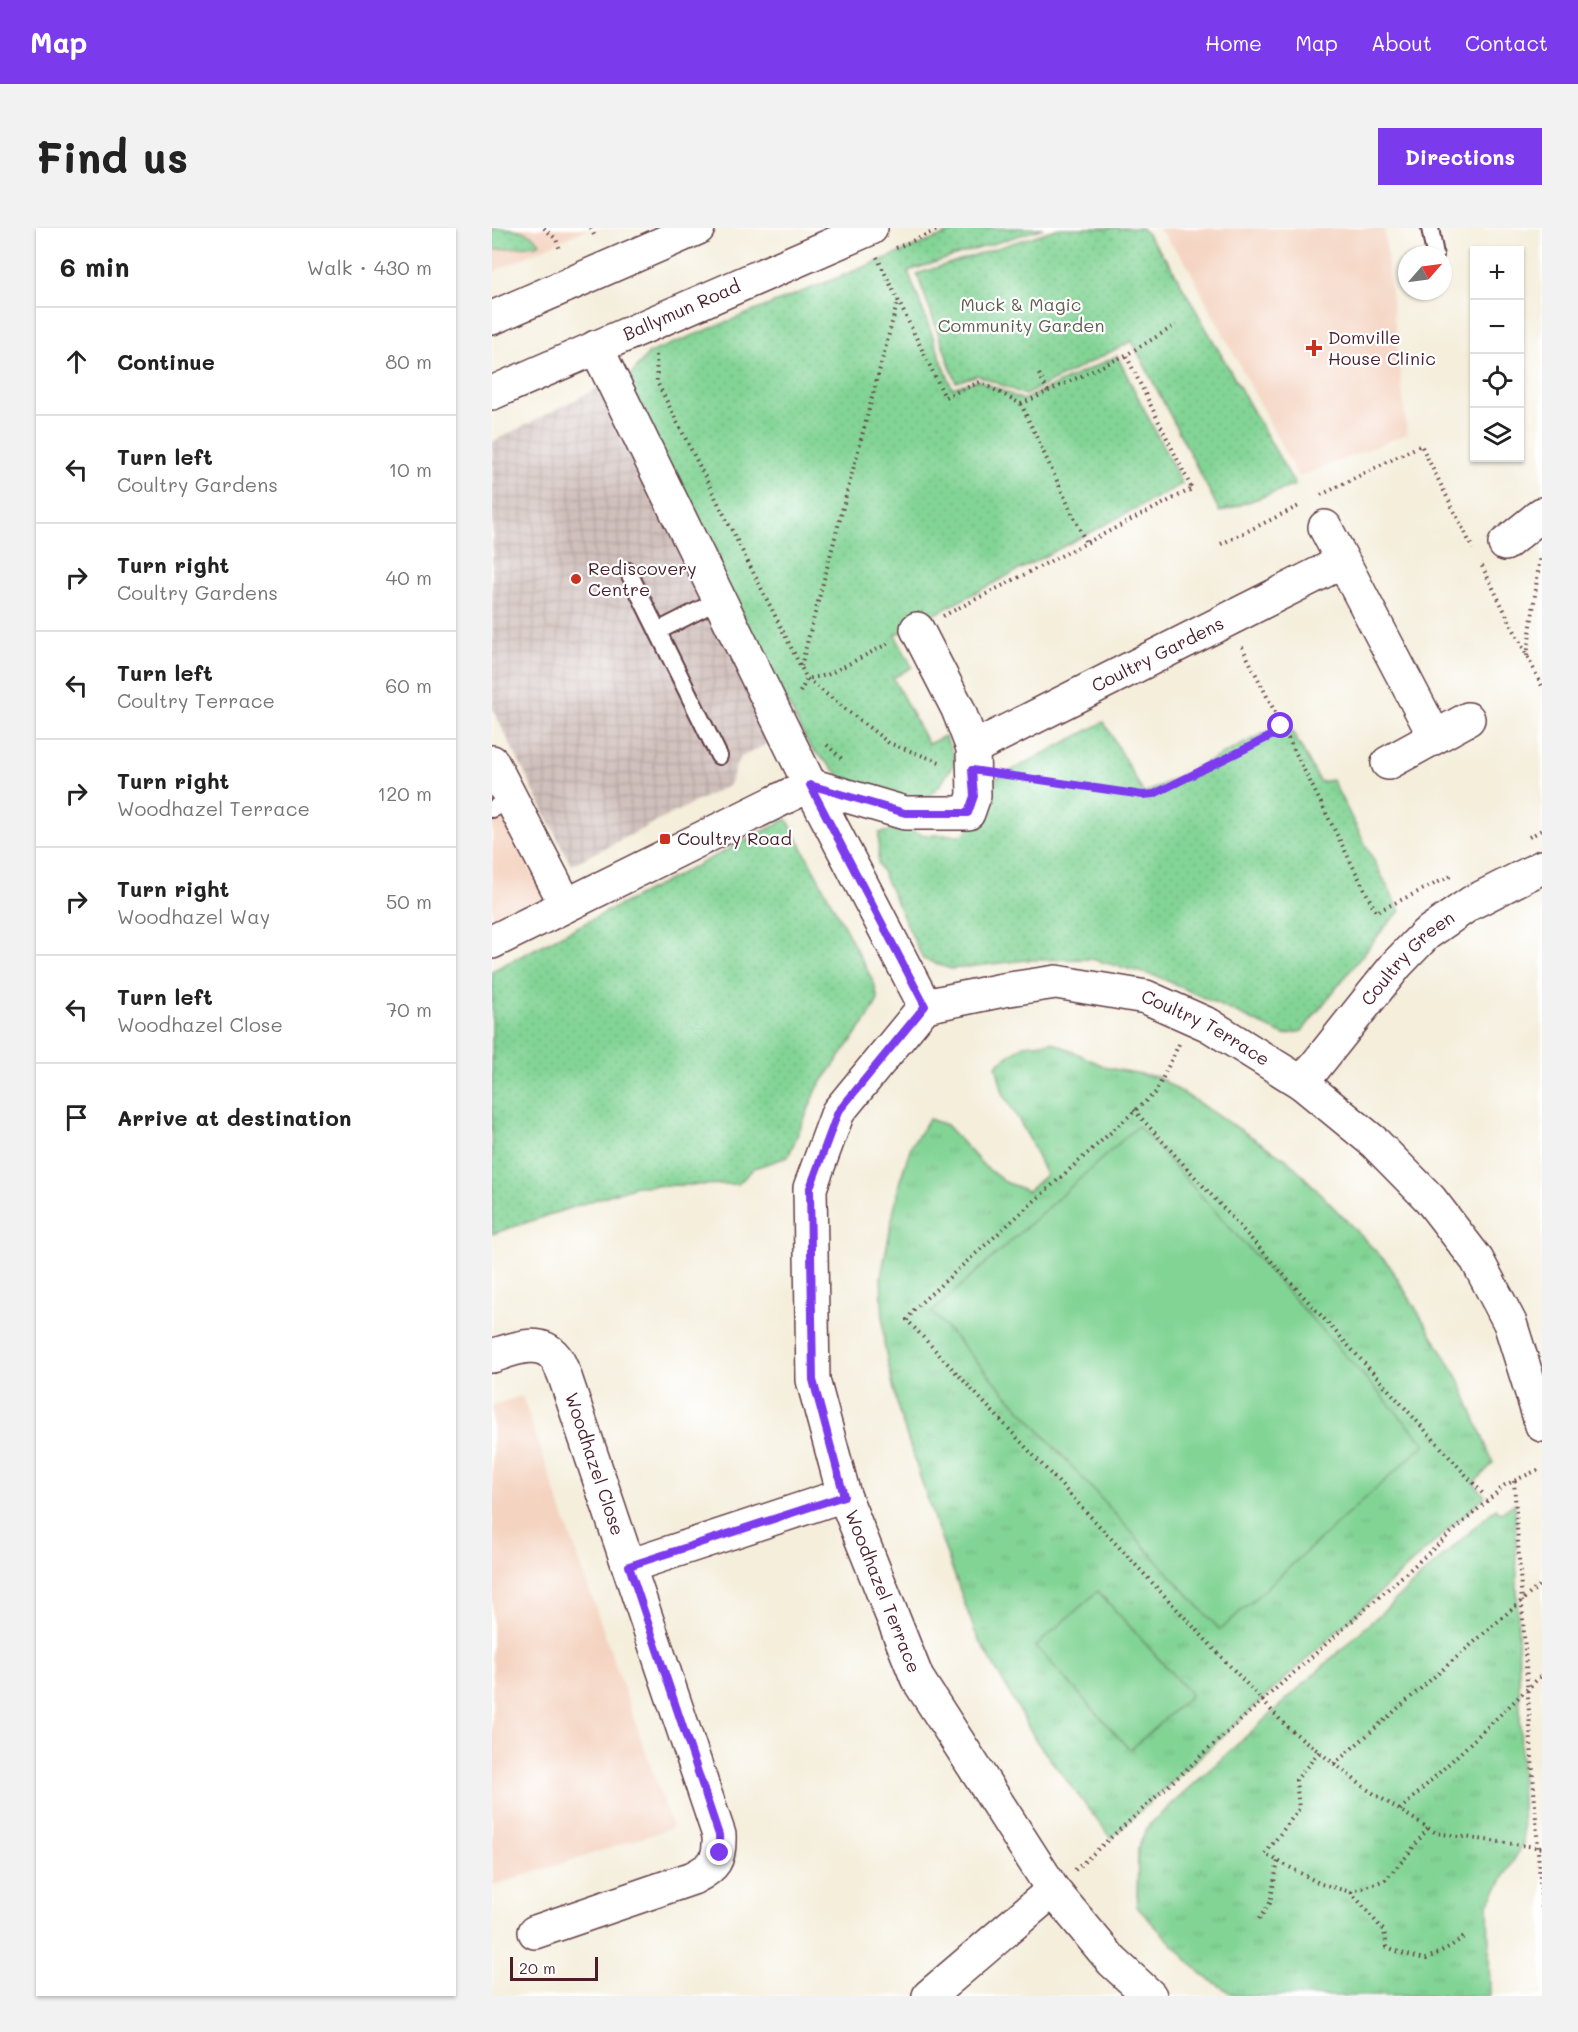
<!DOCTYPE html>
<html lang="en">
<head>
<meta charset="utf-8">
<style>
	:root { --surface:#fff; --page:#f2f2f2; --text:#222; --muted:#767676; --line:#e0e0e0; --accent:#7c3aed }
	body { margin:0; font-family:Mali,sans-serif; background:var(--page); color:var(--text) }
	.controls { position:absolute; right:18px; top:18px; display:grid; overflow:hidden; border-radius:0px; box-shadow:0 2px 4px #0004 }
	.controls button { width:54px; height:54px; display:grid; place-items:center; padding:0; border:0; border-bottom:2px solid var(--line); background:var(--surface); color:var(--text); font:30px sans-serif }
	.compass { position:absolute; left:906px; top:18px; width:54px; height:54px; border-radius:50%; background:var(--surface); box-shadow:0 2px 4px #0004; rotate:62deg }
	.scale { position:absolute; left:18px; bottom:15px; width:88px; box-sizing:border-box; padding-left:6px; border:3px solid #4a1f2b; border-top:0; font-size:16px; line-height:21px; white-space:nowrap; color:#4a1f2b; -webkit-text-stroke:4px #fff; paint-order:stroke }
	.stop { position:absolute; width:18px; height:18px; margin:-14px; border:4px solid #7c3aed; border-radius:50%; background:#fff }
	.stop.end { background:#7c3aed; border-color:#fff; box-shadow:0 2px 6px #0008 }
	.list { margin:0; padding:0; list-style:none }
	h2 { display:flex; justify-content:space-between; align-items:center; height:78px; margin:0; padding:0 24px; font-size:26px }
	h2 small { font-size:20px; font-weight:400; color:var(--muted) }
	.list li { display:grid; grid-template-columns:39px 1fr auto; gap:18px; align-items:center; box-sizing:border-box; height:108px; padding:0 24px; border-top:2px solid var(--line) }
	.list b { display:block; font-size:22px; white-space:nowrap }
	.list p { margin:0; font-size:20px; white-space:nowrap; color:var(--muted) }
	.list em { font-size:20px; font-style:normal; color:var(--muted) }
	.icon { flex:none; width:33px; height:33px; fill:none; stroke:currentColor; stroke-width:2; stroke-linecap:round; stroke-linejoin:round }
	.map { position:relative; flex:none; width:1050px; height:1768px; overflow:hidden; border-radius:0px }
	header { display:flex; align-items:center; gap:36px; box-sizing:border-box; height:84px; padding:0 30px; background:var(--accent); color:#fff }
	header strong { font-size:28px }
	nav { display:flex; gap:33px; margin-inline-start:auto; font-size:21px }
	.intro { display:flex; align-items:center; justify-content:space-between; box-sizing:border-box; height:144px; padding:0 36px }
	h1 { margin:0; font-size:42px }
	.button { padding:15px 27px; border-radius:0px; background:var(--accent); color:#fff; font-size:21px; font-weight:700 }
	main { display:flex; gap:36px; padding:0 36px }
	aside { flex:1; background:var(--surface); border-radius:0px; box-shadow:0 2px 4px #0004 }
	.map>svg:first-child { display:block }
	.built { fill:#f4d3c0 }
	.industrial { fill:url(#industrial-grid) }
	.grass { fill:url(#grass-dots); stroke:#667a60; stroke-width:1.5 }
	.park { fill:url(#park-tufts); stroke:#667a60; stroke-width:1.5 }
	.pitch { fill:#82d495; stroke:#667a60; stroke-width:1.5 }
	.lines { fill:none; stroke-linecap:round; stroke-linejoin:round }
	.lane-casing { stroke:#643e45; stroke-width:20 }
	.street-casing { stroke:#643e45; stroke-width:36 }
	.secondary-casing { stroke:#643e45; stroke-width:36 }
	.path { stroke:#643e45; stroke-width:4; stroke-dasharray:1.5 4.5; stroke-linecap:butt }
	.lane { stroke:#fff; stroke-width:16 }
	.street { stroke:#fff; stroke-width:33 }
	.secondary { stroke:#fff; stroke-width:33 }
	.route { stroke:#7c3aed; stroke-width:8 }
	.poi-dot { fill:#c8321e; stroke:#fff; stroke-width:2 }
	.labels { text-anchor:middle; stroke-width:4.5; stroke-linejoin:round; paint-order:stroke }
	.park-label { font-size:18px; fill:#5e5e50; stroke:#fff }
	.street-label { font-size:18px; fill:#4a1f2b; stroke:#fff }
	.poi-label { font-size:18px; fill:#4a1f2b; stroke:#fff; text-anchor:start }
</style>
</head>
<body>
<header>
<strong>Map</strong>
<nav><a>Home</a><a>Map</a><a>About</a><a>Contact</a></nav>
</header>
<div class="intro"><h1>Find us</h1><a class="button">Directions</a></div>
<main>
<aside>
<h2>6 min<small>Walk · 430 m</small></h2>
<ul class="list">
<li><svg class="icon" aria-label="ahead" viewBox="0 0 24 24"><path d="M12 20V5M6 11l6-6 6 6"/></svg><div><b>Continue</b></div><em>80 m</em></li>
<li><svg class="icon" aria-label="left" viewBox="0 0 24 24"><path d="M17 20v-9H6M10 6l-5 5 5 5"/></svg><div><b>Turn left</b><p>Coultry Gardens</p></div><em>10 m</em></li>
<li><svg class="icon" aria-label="right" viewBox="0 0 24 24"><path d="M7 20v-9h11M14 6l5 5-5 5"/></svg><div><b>Turn right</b><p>Coultry Gardens</p></div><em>40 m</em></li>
<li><svg class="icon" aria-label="left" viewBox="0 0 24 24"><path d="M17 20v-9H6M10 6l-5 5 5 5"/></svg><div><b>Turn left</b><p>Coultry Terrace</p></div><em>60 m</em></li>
<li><svg class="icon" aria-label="right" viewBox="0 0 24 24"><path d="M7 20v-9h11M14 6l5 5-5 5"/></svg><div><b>Turn right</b><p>Woodhazel Terrace</p></div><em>120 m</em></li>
<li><svg class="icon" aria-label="right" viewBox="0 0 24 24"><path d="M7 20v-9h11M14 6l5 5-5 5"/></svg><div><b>Turn right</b><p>Woodhazel Way</p></div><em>50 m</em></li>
<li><svg class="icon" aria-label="left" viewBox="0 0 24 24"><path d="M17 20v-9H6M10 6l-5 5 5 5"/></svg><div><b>Turn left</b><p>Woodhazel Close</p></div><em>70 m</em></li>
<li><svg class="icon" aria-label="arrive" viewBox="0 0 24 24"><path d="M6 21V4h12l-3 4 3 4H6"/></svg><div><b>Arrive at destination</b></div></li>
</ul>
</aside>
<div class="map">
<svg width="1050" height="1768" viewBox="0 0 1050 1768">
	<defs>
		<pattern id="industrial-grid" width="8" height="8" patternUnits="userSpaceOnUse" patternTransform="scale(1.5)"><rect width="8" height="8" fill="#d0c0bc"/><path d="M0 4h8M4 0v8" fill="none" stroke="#b4a5a2"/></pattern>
		<pattern id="grass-dots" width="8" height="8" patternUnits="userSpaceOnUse" patternTransform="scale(1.5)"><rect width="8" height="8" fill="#82d495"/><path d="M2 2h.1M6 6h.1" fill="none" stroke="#72b681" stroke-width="1.8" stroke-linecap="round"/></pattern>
		<pattern id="park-tufts" width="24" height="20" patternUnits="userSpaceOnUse" patternTransform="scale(1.5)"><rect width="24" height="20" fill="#82d495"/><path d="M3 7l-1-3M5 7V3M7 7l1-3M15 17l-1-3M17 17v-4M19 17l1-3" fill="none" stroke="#72b681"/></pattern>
	</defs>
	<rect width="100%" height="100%" fill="#fff"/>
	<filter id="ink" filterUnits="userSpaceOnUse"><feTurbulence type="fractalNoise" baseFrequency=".0167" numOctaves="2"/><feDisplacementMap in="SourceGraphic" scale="12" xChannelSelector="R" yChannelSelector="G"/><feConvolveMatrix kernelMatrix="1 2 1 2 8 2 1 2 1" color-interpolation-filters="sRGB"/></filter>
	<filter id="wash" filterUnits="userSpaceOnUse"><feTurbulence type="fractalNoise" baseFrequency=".008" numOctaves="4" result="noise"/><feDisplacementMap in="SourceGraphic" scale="24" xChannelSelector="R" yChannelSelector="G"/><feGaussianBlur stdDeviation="1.35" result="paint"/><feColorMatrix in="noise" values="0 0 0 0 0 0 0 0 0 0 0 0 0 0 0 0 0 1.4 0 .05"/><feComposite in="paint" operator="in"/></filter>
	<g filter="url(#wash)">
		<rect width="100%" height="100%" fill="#f4eedb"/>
		<g class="built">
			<polygon points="0,0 97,0 0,44"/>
			<polygon points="666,0 892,0 915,206 806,249 693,33"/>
			<polygon points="0,567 55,675 0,702"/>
			<polygon points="30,1168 180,1600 0,1658 0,1177"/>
		</g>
		<polygon class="industrial" points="106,160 283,512 247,530 237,557 79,637 0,480 0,214"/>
		<g class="grass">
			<path d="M0,0c18,0 37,0 48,15l-3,2 -45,5z"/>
			<polygon points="470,0 551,0 416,43 460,160 486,152 531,172 625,128 690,256 403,407 420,439 401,450 436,516 453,508 464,532 449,556 434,571 421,572 363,561 318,519 137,166 140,146 157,125"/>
			<polygon points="567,0 650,0 677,35 803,257 728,284 640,113 533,167 486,147 464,154 425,46"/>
			<polygon points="612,494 652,566 795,494 828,554 840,552 908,683 892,700 810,803 792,807 667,749 599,731 534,732 459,741 431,731 386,635 387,605 411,601 434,607 471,607 495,582 497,554"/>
			<polygon points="295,591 382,755 386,772 376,790 326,859 296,929 262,940 246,956 144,958 0,1006 0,743"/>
		</g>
		<g class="park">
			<polygon points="560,814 616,840 666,849 797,933 897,1037 967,1151 1001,1235 982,1255 993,1268 619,1610 545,1514 483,1404 440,1285 406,1181 392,1116 389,1049 407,956 419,918 437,891 454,897 492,938 513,954 536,963 554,947 536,908 511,865 504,837 532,817"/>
			<polygon points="1023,1275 1031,1616 996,1677 998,1768 743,1768 709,1746 645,1679 646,1620 656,1598 1004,1280 1009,1285"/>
		</g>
		<g class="pitch">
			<polygon points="646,898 933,1216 728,1402 440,1084"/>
			<polygon points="606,1363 699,1467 638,1522 544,1418"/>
		</g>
	</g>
	<g filter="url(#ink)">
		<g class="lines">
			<defs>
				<g id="lane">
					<polyline points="938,0 943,27"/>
					<polyline points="136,343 227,528"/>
					<polyline points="166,403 227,372"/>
					<polyline points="0,581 19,572"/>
				</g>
				<g id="street">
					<path id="s1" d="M104,119l214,438 115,221 78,-16 53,-8 90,15 63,28 93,58 72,59 56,57 47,61 33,63 32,102"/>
					<polyline points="833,299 943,509"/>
					<polyline points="1013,316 1050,286"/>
					<path id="s2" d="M481,520l369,-186"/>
					<polyline points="0,534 74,677"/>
					<polyline points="896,535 976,491"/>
					<polyline points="318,557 413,585 476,585 482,568 481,520 466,481 425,401"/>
					<polyline points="0,714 318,557"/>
					<path id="s3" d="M433,778l-87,106 -28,76 3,192 31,115 73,183 136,212 59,71 38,35"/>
					<path id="s4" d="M810,855l95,-119 29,-30 45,-31 71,-36"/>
					<path id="s5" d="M0,1128c19,-6 48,-19 63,1 4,4 6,11 9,17l155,461c1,25 -4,32 -26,43l-158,54"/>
					<polyline points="137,1338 352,1267"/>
					<polyline points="437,1768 561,1662"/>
				</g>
				<g id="secondary">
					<polyline points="0,90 206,0"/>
					<path id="s6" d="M0,165l379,-165"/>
				</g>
			</defs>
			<use href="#lane" class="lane-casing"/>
			<use href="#street" class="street-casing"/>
			<use href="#secondary" class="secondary-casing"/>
			<g class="path">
				<polyline points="52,0 64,11 68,22"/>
				<polyline points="99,0 102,7"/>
				<polyline points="404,20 450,0"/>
				<polyline points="385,29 453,169 488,154 529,176 594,315"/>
				<polyline points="164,127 165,154 315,451 397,515 450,535"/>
				<polyline points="547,146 556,164"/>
				<polyline points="529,176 634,127 684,97"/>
				<polyline points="829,267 929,217 981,321"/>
				<polyline points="729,316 809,277"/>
				<polyline points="990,338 1050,458"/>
				<polyline points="451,388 700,261 634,127"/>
				<polyline points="750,419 884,684 961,647"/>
				<polyline points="1035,428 1048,328"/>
				<polyline points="309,438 406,72"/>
				<polyline points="308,464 315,451 335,447 399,414"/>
				<polyline points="335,517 351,532"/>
				<polyline points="513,546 651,567 662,565 791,502"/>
				<polyline points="1037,609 1050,602"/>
				<polyline points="687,816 664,864 424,1079 415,1092 794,1498 873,1560 944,1605 1050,1620"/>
				<polyline points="642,882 993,1268"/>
				<polyline points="1022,1253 1050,1684"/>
				<polyline points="827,1524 804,1552 807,1581 773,1626 829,1656 859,1664 893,1652 913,1630 936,1600"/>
				<polyline points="842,1536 1050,1355"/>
				<polyline points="908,1582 1050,1447"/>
				<polyline points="583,1642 770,1473 1013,1257 1050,1240"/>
				<polyline points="859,1664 892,1703 895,1719 912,1726 934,1731 959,1718 972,1709"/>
				<polyline points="767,1691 778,1675 786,1633"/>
			</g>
			<use href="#lane" class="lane"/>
			<use href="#street" class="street"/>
			<use href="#secondary" class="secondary"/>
		</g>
	</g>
	<g class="lines" filter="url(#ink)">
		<polyline class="route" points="228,1625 227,1607 137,1338 352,1268 321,1152 318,960 346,884 433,778 318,557 413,585 476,585 482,568 480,542 651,567 662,566 791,502 789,498"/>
	</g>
	<g class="poi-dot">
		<path d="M819 111h6v6h6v6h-6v6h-6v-6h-6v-6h6z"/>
		<circle cx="84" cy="351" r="6"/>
		<rect x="167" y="605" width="12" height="12" rx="3"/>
	</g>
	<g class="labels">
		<g class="park-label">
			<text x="529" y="83">Muck &amp; Magic<tspan x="529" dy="21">Community Garden</tspan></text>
		</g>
		<g class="street-label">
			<text dy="6" stroke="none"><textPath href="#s6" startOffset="207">Ballymun Road</textPath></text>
			<text dy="6" stroke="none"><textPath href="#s2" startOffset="207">Coultry Gardens</textPath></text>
			<text dy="6" stroke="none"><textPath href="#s4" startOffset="164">Coultry Green</textPath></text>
			<text dy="6" stroke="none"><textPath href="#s1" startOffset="1028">Coultry Terrace</textPath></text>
			<text dy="6" stroke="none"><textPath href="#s5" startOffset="182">Woodhazel Close</textPath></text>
			<text dy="6" stroke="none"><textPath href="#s3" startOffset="633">Woodhazel Terrace</textPath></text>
		</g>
		<g class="poi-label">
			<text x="836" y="116">Domville<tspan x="836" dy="21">House Clinic</tspan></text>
			<text x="96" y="347">Rediscovery<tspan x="96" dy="21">Centre</tspan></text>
			<text x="185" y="617">Coultry Road</text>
		</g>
	</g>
</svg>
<div class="controls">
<button>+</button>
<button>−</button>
<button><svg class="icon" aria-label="locate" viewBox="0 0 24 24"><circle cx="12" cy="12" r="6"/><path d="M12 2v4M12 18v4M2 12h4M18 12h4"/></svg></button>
<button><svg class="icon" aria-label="layers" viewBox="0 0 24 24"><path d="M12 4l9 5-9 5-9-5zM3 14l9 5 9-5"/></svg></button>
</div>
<svg class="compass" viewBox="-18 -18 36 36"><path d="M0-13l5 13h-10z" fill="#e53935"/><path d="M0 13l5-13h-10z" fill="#767676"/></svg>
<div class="scale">20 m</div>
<div class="stop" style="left:789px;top:498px"></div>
<div class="stop end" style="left:228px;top:1625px"></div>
</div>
</main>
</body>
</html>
